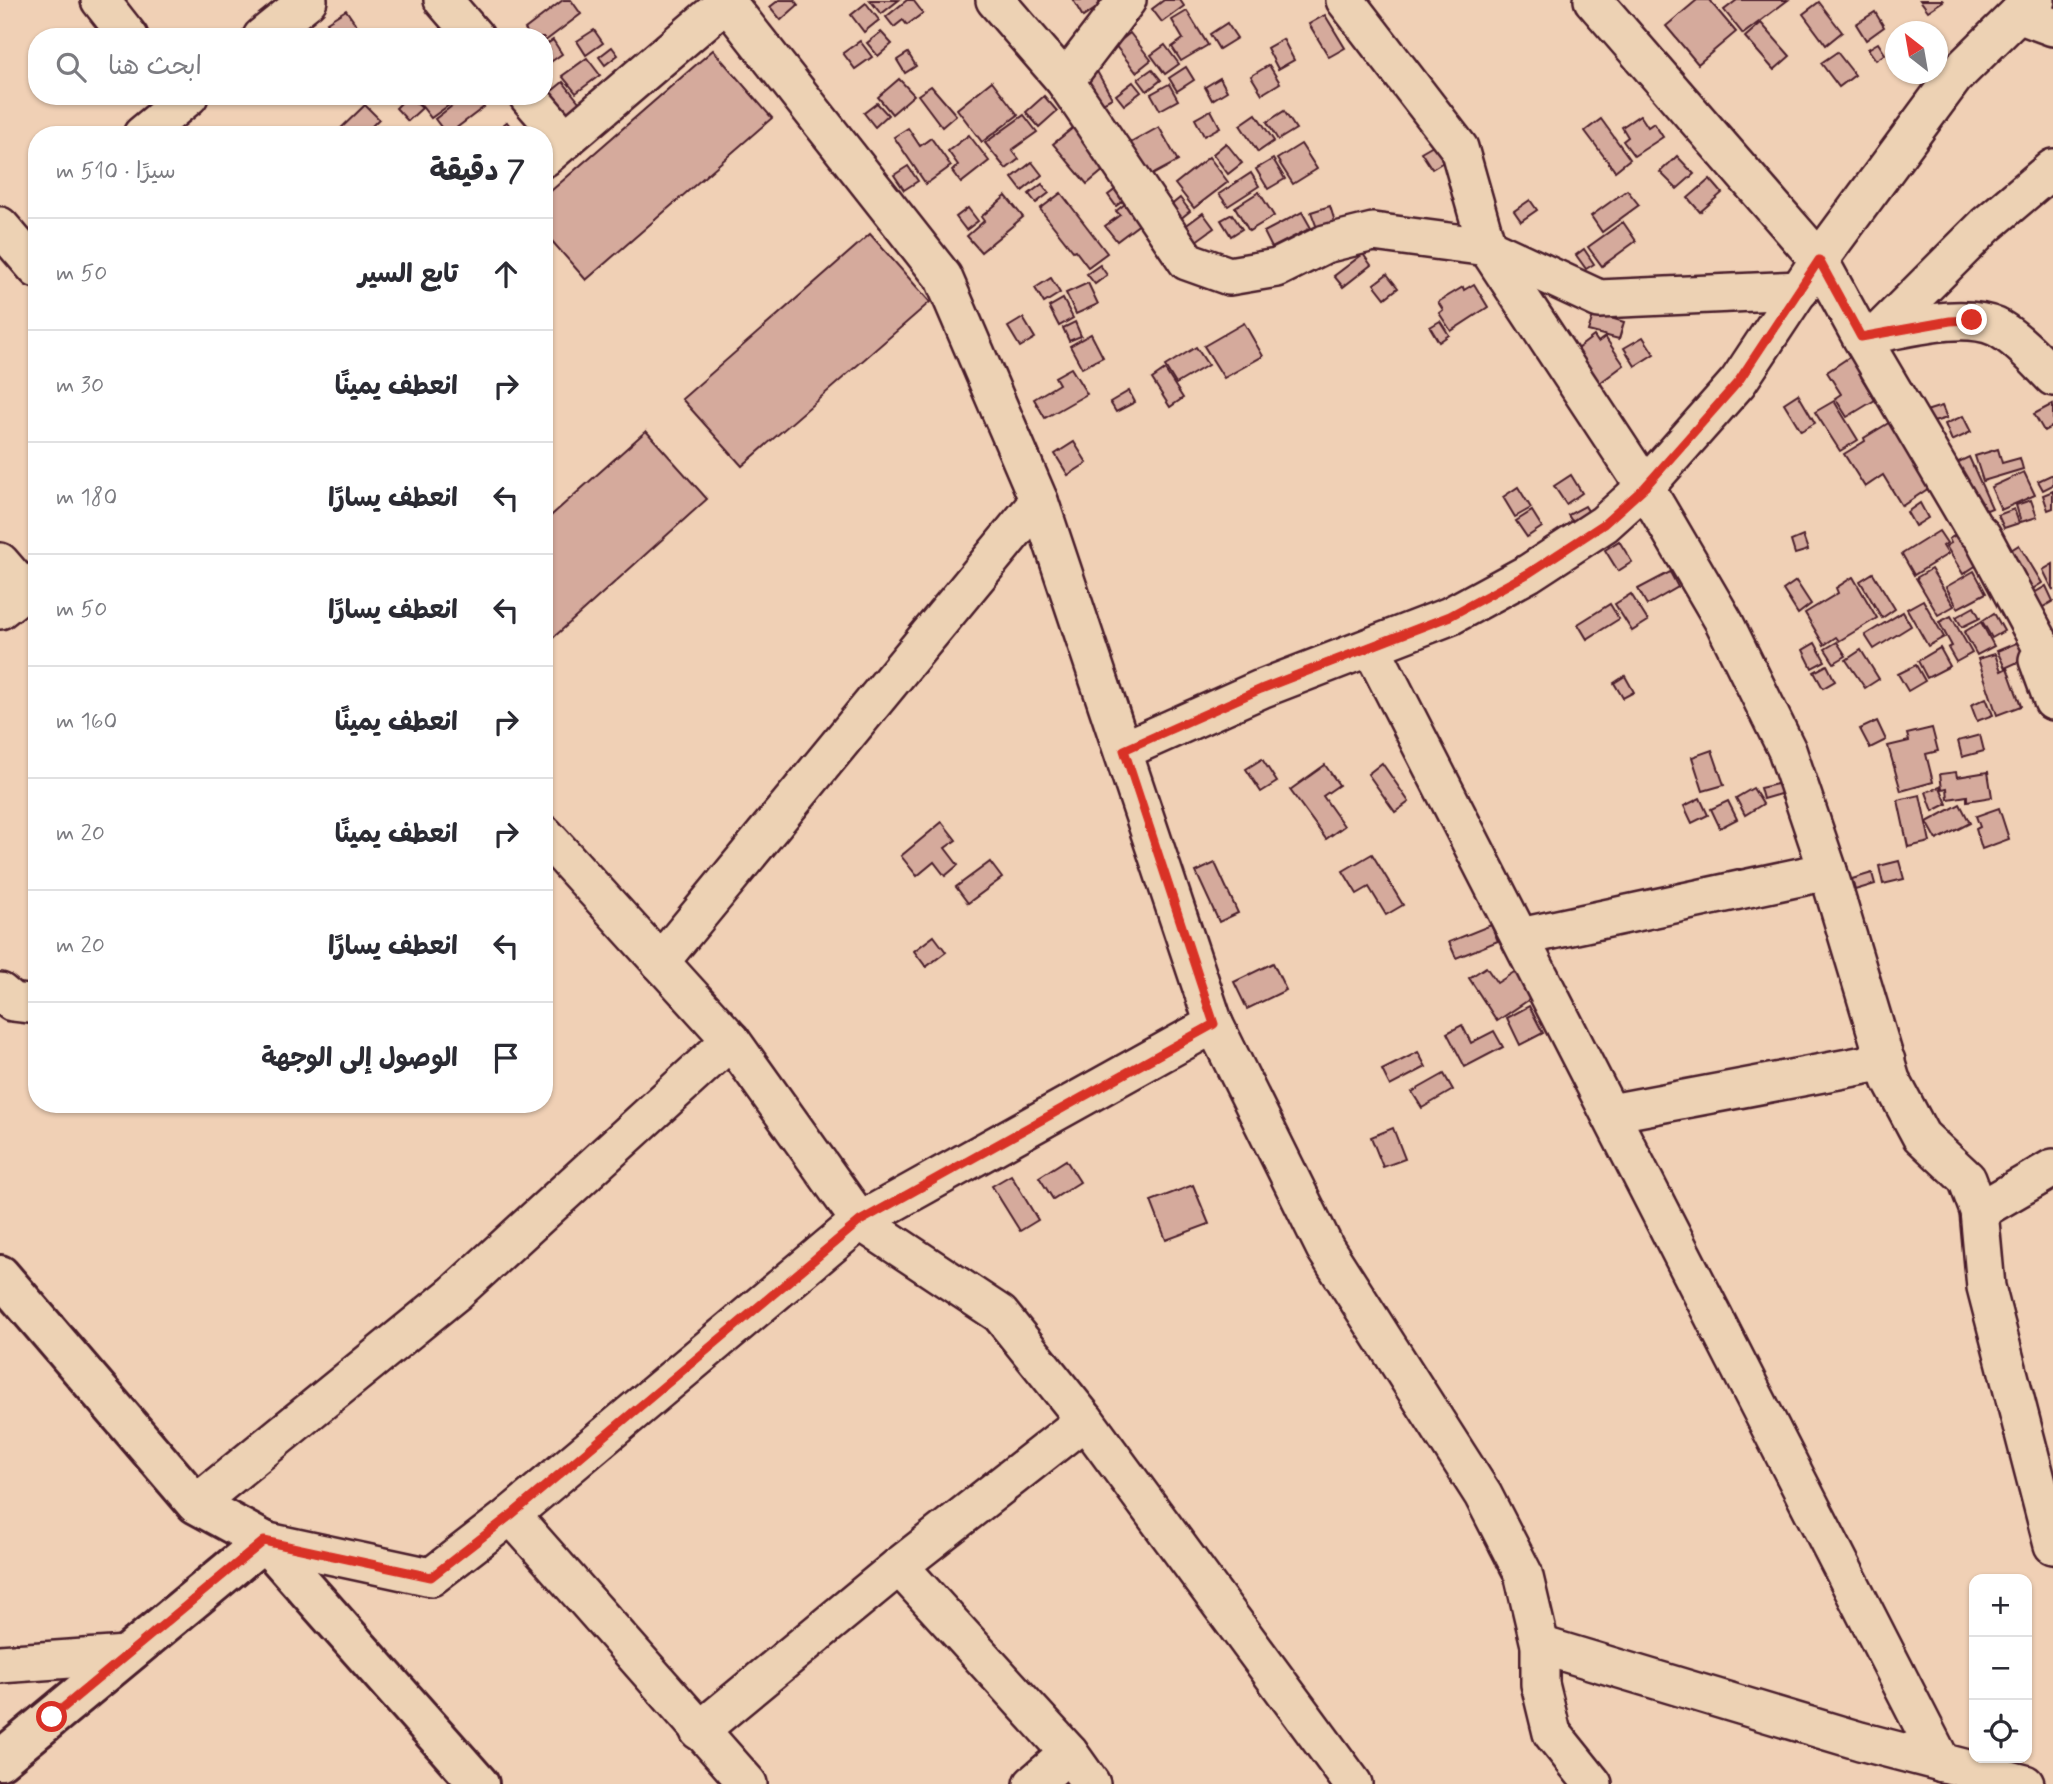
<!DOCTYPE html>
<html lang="ar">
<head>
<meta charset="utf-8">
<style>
	:root { --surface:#fff; --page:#f7f7f7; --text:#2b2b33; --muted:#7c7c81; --line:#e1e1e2 }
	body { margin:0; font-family:Mynerve,"Playpen Sans Arabic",sans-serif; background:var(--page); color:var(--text); direction:rtl }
	.controls { position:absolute; right:21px; bottom:21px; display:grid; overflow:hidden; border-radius:14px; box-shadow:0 2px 5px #0004 }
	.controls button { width:63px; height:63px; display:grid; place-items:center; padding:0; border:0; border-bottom:2px solid var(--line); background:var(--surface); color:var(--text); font:35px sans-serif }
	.compass { position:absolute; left:1885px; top:21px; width:63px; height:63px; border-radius:50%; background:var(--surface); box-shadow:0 2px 5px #0004; rotate:329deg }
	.stop { position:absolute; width:21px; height:21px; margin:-16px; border:5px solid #d93025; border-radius:50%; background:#fff }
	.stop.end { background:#d93025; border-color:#fff; box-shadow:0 2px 7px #0008 }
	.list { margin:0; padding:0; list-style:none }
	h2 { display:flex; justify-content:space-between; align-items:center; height:91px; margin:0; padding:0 28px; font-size:30px }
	h2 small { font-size:23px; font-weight:400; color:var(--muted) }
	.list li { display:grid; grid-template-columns:46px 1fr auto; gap:21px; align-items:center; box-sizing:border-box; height:112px; padding:0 28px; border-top:2px solid var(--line) }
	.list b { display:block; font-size:26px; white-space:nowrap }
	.list em { font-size:23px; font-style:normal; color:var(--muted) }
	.icon { flex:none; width:38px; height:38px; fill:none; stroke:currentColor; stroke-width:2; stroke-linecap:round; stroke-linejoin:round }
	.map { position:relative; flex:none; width:2053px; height:1784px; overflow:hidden; direction:ltr }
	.search { position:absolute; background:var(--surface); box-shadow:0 2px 5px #0004; left:28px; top:28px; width:525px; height:77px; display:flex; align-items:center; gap:18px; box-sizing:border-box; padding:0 24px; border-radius:28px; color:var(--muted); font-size:26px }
	.panel { position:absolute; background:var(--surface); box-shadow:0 2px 5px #0004; left:28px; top:126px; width:525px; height:987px; border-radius:28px; direction:rtl }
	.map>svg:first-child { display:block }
	.building { fill:#d5aa9c; stroke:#4a1f2b; stroke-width:2 }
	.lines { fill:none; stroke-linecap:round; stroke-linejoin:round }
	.minor-casing { stroke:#4a1f2b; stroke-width:42 }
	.tertiary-casing { stroke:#4a1f2b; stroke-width:44 }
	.minor { stroke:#edd2b4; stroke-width:37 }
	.tertiary { stroke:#edd2b4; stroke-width:38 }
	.route { stroke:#d93025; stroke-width:9 }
</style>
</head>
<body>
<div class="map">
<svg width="2053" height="1784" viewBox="0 0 2053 1784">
	<rect width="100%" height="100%" fill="#f0d0b5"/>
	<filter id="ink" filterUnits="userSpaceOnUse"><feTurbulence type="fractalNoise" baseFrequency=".0143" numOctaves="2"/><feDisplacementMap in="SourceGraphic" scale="14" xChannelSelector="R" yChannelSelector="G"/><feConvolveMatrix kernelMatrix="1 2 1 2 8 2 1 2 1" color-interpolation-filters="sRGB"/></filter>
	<g filter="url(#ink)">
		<g class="building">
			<polygon points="563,0 571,0 581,14 544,42 544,37 531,37 525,29"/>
			<polygon points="779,0 794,0 798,5 781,20 770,7"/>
			<polygon points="870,0 899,0 881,14"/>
			<polygon points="907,0 913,0 923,13 907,25 903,20 894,27 886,17"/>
			<polygon points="1073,0 1098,0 1101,5 1083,17"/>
			<polygon points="1164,0 1180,0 1184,6 1162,22 1152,9"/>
			<polygon points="1697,0 1709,0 1736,32 1698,64 1666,26"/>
			<polygon points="1737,0 1788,0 1743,34 1724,10"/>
			<polygon points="1920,0 1942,0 1943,1 1928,11"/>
			<polygon points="1819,2 1842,32 1826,45 1803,14"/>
			<polygon points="866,3 879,20 864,32 851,15"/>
			<polygon points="346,10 359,29 347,37 337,37 327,22"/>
			<polygon points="1187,11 1208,45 1181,61 1172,47 1183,39 1172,20"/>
			<polygon points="1875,12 1884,27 1866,40 1856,24"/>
			<polygon points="1325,15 1345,48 1329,57 1309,24"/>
			<polygon points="1227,23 1237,38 1219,49 1210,34"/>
			<polygon points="1761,23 1790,56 1774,70 1745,37"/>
			<polygon points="594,30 603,43 586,55 577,41"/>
			<polygon points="881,32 892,44 878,56 867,43"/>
			<polygon points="1130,33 1151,60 1136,72 1115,45"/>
			<polygon points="1283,39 1294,60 1278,69 1267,48"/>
			<polygon points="553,40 562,54 545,66 544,46"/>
			<polygon points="860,41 872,57 855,69 843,53"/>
			<polygon points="1878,43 1885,54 1876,60 1868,49"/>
			<polygon points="1165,45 1179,64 1165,74 1151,55"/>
			<polygon points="612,47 618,55 605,65 599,57"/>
			<polygon points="713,50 772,118 586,280 544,232 544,197"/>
			<polygon points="1837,52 1855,75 1839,87 1821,63"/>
			<polygon points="908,53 916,66 905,73 897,60"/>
			<polygon points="587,58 600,75 576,93 562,76"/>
			<polygon points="1269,65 1280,83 1262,94 1251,76"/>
			<polygon points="1094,66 1112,98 1099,105 1082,74"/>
			<polygon points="1186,67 1194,80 1177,91 1169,78"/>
			<polygon points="1152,69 1161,80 1147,91 1138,79"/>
			<polygon points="1220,78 1227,91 1212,100 1205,87"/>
			<polygon points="544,79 553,90 563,82 583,107 561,124 544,96"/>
			<polygon points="899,79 914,95 892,114 878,97"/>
			<polygon points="992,81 1018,115 982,142 957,109"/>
			<polygon points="1133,82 1141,92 1124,105 1116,95"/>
			<polygon points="1169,84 1178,100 1160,110 1151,94"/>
			<polygon points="931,86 956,115 942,127 918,95"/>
			<polygon points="408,96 422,108 408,121 396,108"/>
			<polygon points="414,96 443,96 449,105 431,118"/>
			<polygon points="465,96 476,96 484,107 447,135 435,119"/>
			<polygon points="1044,96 1057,111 1039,127 1026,112"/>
			<polygon points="877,103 888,115 875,127 864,113"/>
			<polygon points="365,105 379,119 363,135 334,135"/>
			<polygon points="1211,110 1220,127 1204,136 1195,119"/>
			<polygon points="1284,111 1296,129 1278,140 1267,122"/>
			<polygon points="1256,114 1274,141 1258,152 1240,125"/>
			<polygon points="1024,115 1037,132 1012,150 1019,159 1006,169 985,143"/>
			<polygon points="1640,115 1648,127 1654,123 1663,137 1634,156 1623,141 1628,137 1622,127"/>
			<polygon points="1084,119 1117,159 1087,184 1053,144"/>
			<polygon points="1601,119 1630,159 1615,171 1585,131"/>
			<polygon points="507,122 517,135 490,135"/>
			<polygon points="1159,127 1178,161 1139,182 1120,149"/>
			<polygon points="908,128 920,146 931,138 951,166 926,184 894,137"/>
			<polygon points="969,135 989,161 961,183 952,171 958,165 948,151"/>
			<polygon points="1440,141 1450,158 1432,169 1421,152"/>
			<polygon points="1226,143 1242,163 1228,174 1213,154"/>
			<polygon points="1301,144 1317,169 1293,184 1277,159"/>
			<polygon points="1677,156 1694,174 1677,189 1660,172"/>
			<polygon points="1209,157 1228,182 1194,208 1175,184"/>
			<polygon points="1273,159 1285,179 1268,189 1256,169"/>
			<polygon points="1032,162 1042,175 1022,191 1012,178"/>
			<polygon points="908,166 918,181 904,190 894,175"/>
			<polygon points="1251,173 1259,186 1228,206 1219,194"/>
			<polygon points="1710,179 1722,193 1700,212 1688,198"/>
			<polygon points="1042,184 1049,193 1036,203 1029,194"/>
			<polygon points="1120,186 1128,197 1116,206 1108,195"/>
			<polygon points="1627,190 1639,205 1602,232 1591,216"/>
			<polygon points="1259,192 1274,216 1249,231 1235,207"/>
			<polygon points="1061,193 1107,253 1088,267 1075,250 1073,251 1040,209"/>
			<polygon points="1006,196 1023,217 981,252 967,236 984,221 981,217"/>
			<polygon points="1180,198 1190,211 1174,224 1164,211"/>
			<polygon points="1130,200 1145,220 1117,241 1105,226 1120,215 1116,211"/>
			<polygon points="1530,200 1537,210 1521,221 1514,211"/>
			<polygon points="1330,206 1335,222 1317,228 1311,212"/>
			<polygon points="968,208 978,221 966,230 956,217"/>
			<polygon points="1302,212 1311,228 1272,248 1264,232"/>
			<polygon points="1203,213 1214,228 1192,244 1180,230"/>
			<polygon points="1232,214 1242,229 1231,236 1221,220"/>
			<polygon points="1623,222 1636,241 1602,266 1588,247"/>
			<polygon points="870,234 930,302 742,466 682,399"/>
			<polygon points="1584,249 1594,264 1586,269 1576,255"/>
			<polygon points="1363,254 1371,265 1343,287 1334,276"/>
			<polygon points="1100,265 1107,275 1095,284 1087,274"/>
			<polygon points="1387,274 1398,288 1385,298 1374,284"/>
			<polygon points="1051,278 1060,293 1044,303 1035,288"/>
			<polygon points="1088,283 1098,304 1076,314 1066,293"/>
			<polygon points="1474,284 1488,307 1451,331 1439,313 1443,310 1438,302 1463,287 1464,290"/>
			<polygon points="1063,299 1073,318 1059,326 1049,307"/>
			<polygon points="1594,313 1624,322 1619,339 1588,331"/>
			<polygon points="1023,318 1035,338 1020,347 1008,327"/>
			<polygon points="1440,321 1449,335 1439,342 1430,327"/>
			<polygon points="1075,322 1081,336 1069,341 1063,328"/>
			<polygon points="1244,323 1263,356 1224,378 1204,346"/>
			<polygon points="1091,334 1103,357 1082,368 1070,346"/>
			<polygon points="1594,336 1598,342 1605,337 1624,365 1597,385 1573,352"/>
			<polygon points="1643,337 1654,354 1635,366 1624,348"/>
			<polygon points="1196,347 1208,365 1176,384 1165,366"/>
			<polygon points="1860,350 1872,370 1861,377 1875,400 1847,417 1835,398 1841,394 1827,372"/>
			<polygon points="1071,368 1087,394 1045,418 1034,399 1059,384 1055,377"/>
			<polygon points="1165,370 1183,398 1170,407 1152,379"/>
			<polygon points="1129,391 1135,402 1116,412 1110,402"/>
			<polygon points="1798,394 1815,423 1801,431 1784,403"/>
			<polygon points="1834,401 1858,440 1840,451 1815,412"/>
			<polygon points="2053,404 2053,426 2044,431 2034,414"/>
			<polygon points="1942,406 1947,418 1930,423 1926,411"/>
			<polygon points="1900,416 1941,480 1902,506 1883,475 1865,487 1844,454 1865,441 1864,438"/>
			<polygon points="1963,416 1971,432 1952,441 1945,424"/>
			<polygon points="646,431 707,499 544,646 544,522"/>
			<polygon points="1074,442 1087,463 1068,475 1055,454"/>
			<polygon points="1998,449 2002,463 2020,458 2023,469 1983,481 1975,456"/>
			<polygon points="1969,457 1992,508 1977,514 1952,465"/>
			<polygon points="2024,472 2035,495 2001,510 1991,487"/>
			<polygon points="2053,474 2053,485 2043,490 2038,481"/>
			<polygon points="1571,475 1582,493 1566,504 1554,486"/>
			<polygon points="1518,487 1531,508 1515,517 1503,497"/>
			<polygon points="2053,491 2053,508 2048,510 2043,495"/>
			<polygon points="2031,500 2037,517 2021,522 2016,505"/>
			<polygon points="1920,503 1928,518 1915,526 1907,512"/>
			<polygon points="1585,506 1595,522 1579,532 1568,515"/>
			<polygon points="2014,509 2019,523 2004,528 1998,515"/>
			<polygon points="1532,511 1542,527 1527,537 1516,521"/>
			<polygon points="1964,530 1983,561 1963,574 1946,546 1951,543 1949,539"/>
			<polygon points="1939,531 1947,543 1943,546 1948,554 1914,575 1902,554"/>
			<polygon points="1803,536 1808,550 1795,554 1791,541"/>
			<polygon points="1619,541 1632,562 1618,571 1605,550"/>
			<polygon points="2019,545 2042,583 2026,593 2003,555"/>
			<polygon points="2053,564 2053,590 2043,570"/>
			<polygon points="1931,569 1954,606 1938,615 1916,578"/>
			<polygon points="1974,571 1986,593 1958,608 1946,587"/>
			<polygon points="1670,572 1678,587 1647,605 1638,589"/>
			<polygon points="1873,573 1895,609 1882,618 1860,581"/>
			<polygon points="1853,577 1877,618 1839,641 1836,637 1824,645 1805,613 1838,593 1836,588"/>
			<polygon points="1796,581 1811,604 1798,614 1783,590"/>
			<polygon points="2046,586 2053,601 2033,613 2024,599"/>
			<polygon points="1631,594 1648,621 1632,631 1615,604"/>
			<polygon points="1923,600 1944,637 1928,646 1907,609"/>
			<polygon points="1610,604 1619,619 1587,639 1578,624"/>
			<polygon points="1974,607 1980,618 1962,627 1956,617"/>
			<polygon points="1903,612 1911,626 1874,649 1865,635"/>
			<polygon points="1994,613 2004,631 1992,638 1982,621"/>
			<polygon points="1951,616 1972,653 1956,662 1948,648 1952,646 1939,622"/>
			<polygon points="1981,622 1994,646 1977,655 1964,632"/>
			<polygon points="2021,641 2029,657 2005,668 1997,651"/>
			<polygon points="1837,642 1846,656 1834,663 1825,649"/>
			<polygon points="1815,643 1825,661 1812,668 1803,650"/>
			<polygon points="1940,648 1950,666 1927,678 1918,661"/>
			<polygon points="1861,650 1879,679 1865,688 1846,660"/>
			<polygon points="1995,654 2001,671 2007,668 2021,706 1997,715 1978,659"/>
			<polygon points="1827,665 1835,681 1823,688 1814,672"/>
			<polygon points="1916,665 1925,681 1908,691 1898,674"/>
			<polygon points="1625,676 1634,692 1623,698 1614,683"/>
			<polygon points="1986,698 1993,715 1977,721 1971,705"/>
			<polygon points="1877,721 1886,740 1870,748 1860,729"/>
			<polygon points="1932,728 1938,751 1926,754 1933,782 1901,791 1888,746 1909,741 1907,734"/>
			<polygon points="1980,735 1984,751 1962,757 1958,741"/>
			<polygon points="1712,750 1724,785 1703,791 1692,757"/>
			<polygon points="1262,759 1277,782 1261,792 1246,769"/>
			<polygon points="1382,763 1409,802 1395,812 1368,774"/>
			<polygon points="1325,765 1339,785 1323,796 1344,826 1326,839 1290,790"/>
			<polygon points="1956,772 1957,777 1988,772 1992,797 1967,801 1967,796 1948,799 1947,788 1942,789 1940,774"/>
			<polygon points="1794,780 1798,794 1782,799 1780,794 1763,799 1760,788"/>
			<polygon points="1940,787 1947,804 1933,811 1926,792"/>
			<polygon points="1753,788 1763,804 1745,815 1736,798"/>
			<polygon points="1920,795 1930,842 1908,847 1898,800"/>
			<polygon points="1700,798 1708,815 1692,823 1684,806"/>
			<polygon points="1728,801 1737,819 1720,828 1711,809"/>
			<polygon points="1960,804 1970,823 1937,840 1927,822"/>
			<polygon points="1999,808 2009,839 1982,849 1976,829 1980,827 1976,816"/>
			<polygon points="942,822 956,840 945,848 958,865 945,876 934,862 917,876 901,856"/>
			<polygon points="1372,854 1403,905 1386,915 1369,887 1357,894 1343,871"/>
			<polygon points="1899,861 1904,879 1883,884 1879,866"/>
			<polygon points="990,862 1002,878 968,903 956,887"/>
			<polygon points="1215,863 1238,913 1219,922 1196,872"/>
			<polygon points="1872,873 1875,884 1855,890 1852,879"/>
			<polygon points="1491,925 1498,941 1456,958 1449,942"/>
			<polygon points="934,936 946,952 926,967 914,951"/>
			<polygon points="1273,963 1286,990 1247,1009 1234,982"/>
			<polygon points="1486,967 1497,983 1519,969 1536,995 1497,1021 1469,978"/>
			<polygon points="1529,1006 1543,1033 1520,1045 1507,1018"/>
			<polygon points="1462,1025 1471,1043 1494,1031 1503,1047 1465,1067 1447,1033"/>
			<polygon points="1418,1052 1426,1067 1390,1086 1382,1070"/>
			<polygon points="1444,1074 1453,1090 1422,1108 1412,1092"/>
			<polygon points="1393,1128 1405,1159 1383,1167 1371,1137"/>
			<polygon points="1066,1160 1080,1182 1053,1199 1039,1177"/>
			<polygon points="1011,1175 1038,1220 1020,1231 992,1186"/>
			<polygon points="1193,1185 1209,1224 1166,1240 1151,1201"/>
		</g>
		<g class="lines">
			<defs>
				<g id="minor">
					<polyline points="100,0 129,37"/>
					<polyline points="443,0 475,37"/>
					<polyline points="725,0 943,277 1039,501 1214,1024 1325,1248 1483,1495 1523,1573 1540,1645 1540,1684 1552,1733 1593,1784"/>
					<polyline points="995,0 1065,81 1187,261 1229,276 1277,268 1325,244 1373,232 1487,247 1599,299 1800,290"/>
					<polyline points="1345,0 1459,148 1487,247 1645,487 1724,622 1787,750 1828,871 1891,1080 1921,1136 1967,1179 1979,1211 1986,1287 2053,1545"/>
					<polyline points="1593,0 1819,260 1861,337 1973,527 1982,536 2046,655 2038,660 2053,701"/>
					<polyline points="2018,14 2053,27"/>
					<polyline points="262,37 308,0"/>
					<polyline points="1065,81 1127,0"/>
					<polyline points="528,96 566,140"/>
					<polyline points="142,135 189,96"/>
					<polyline points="544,158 729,0"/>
					<polyline points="0,226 37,269"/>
					<polyline points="1878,333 1986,225 2053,168"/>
					<path d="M1872,334c36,-6 90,-22 124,-7 17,8 44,36 57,50"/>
					<polyline points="0,562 25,591"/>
					<polyline points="0,610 37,581"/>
					<polyline points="1371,647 1942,1763"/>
					<polyline points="1124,750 1261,689 1450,616 1529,573 1604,524 1645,487 1738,382 1819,260 1954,77 2018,14 2036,0"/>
					<polyline points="544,834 731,1040 860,1221 1000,1314 1085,1420 1353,1784"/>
					<polyline points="1520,937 1828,871"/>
					<polyline points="660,962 1039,501"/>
					<polyline points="0,992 12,1002 37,1005"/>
					<polyline points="1611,1113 1886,1061"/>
					<polyline points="1979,1211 2053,1168"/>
					<polyline points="196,1504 455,1293 731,1040"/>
					<polyline points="511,1515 748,1784"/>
					<polyline points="264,1541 431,1577 511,1515 860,1221 1214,1024"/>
					<polyline points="899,1566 1069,1753 1091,1784"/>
					<polyline points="1540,1645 1860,1741 2025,1784"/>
					<polyline points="0,1664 126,1655"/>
					<polyline points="699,1731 899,1566 1085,1420"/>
					<polyline points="1033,1784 1069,1753"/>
				</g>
				<g id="tertiary">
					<polyline points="0,1275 196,1504 264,1541 479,1784"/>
					<polyline points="0,1760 264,1541"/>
				</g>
			</defs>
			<use href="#minor" class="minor-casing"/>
			<use href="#tertiary" class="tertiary-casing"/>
			<use href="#minor" class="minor"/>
			<use href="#tertiary" class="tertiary"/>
		</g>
	</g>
	<g class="lines" filter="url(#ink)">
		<polyline class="route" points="52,1717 264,1541 431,1577 511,1515 860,1221 1214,1024 1124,750 1261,689 1450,616 1529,573 1604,524 1645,487 1738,382 1819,260 1861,337 1950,321 1972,320"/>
	</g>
</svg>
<div class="controls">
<button>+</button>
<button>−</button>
<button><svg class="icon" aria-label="locate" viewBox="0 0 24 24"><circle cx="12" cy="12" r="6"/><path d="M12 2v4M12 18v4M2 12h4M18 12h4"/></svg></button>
</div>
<svg class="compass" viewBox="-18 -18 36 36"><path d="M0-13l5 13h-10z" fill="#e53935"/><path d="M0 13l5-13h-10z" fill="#7c7c81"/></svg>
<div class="stop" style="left:52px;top:1717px"></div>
<div class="stop end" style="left:1972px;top:320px"></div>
<div class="search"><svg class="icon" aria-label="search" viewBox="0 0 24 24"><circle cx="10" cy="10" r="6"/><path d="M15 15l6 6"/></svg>ابحث هنا</div>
<section class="panel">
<h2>7 دقيقة<small>سيرًا · 510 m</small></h2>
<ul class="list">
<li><svg class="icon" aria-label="ahead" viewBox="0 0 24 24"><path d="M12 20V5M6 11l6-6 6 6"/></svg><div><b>تابع السير</b></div><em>50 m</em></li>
<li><svg class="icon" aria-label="right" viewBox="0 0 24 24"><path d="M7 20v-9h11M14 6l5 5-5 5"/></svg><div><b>انعطف يمينًا</b></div><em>30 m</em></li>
<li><svg class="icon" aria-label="left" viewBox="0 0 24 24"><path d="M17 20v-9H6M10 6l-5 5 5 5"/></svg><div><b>انعطف يسارًا</b></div><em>180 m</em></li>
<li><svg class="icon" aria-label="left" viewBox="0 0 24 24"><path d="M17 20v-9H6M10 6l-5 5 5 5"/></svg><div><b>انعطف يسارًا</b></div><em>50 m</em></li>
<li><svg class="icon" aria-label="right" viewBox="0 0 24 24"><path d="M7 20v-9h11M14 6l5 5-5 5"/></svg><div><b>انعطف يمينًا</b></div><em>160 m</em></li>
<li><svg class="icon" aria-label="right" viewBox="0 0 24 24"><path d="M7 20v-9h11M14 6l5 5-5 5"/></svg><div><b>انعطف يمينًا</b></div><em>20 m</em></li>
<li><svg class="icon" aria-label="left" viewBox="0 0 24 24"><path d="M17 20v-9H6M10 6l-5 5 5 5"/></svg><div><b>انعطف يسارًا</b></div><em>20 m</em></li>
<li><svg class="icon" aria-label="arrive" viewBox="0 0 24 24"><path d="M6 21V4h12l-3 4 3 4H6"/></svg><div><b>الوصول إلى الوجهة</b></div></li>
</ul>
</section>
</div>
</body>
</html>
